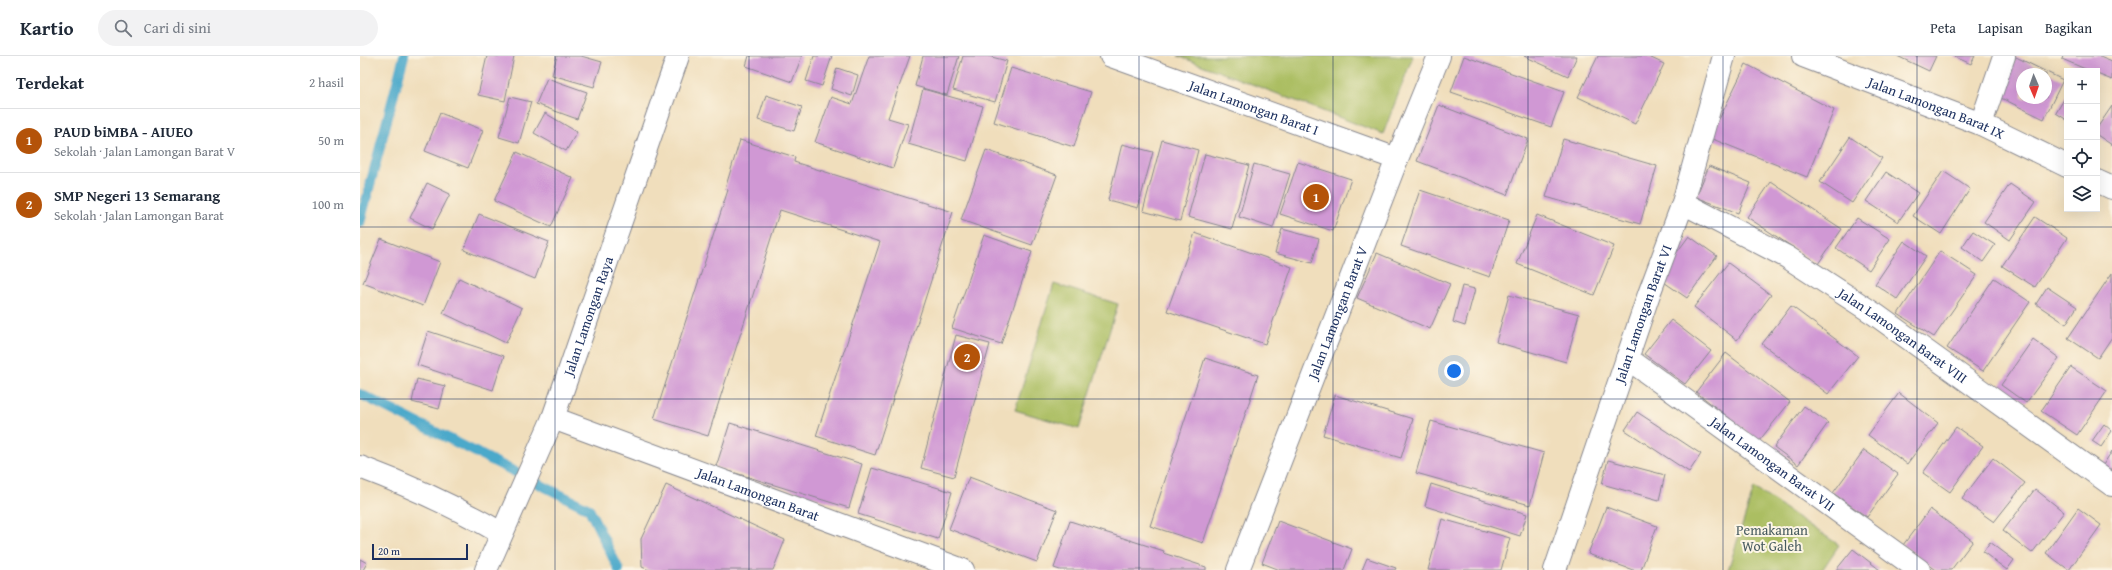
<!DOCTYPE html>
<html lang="id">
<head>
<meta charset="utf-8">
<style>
	:root { --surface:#fff; --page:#f2f2f3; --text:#1f2937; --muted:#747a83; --line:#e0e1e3; --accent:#b45309 }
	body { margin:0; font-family:"Gentium Book Plus",serif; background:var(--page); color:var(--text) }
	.controls { position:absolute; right:12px; top:12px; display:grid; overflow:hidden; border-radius:0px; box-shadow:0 4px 16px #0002 }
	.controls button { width:36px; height:36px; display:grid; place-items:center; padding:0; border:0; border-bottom:1px solid var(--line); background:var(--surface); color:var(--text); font:20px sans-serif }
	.compass { position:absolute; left:1656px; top:12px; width:36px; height:36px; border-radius:50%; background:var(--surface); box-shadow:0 4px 16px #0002; rotate:178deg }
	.scale { position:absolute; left:12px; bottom:10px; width:96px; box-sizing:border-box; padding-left:4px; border:2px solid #1b2f5e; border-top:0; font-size:11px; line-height:14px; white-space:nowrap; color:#1b2f5e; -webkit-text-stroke:3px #fcf5e5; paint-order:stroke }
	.you { position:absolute; left:1094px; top:315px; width:14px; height:14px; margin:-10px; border:3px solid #fff; border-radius:50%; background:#1a73e8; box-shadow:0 0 0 6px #1a73e833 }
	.badge { display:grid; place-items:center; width:26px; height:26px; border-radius:50%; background:var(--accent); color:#fff; font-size:13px; font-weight:700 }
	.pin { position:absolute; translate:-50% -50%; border:2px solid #fff; box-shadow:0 1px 4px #0006 }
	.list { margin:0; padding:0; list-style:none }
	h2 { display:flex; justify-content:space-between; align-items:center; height:52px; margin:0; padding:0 16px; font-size:17px }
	h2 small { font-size:13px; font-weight:400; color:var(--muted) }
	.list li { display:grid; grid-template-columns:26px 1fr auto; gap:12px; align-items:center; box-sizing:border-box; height:64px; padding:0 16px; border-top:1px solid var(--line) }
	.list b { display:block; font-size:15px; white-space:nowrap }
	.list p { margin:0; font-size:13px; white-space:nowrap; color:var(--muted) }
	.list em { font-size:13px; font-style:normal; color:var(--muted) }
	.icon { flex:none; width:22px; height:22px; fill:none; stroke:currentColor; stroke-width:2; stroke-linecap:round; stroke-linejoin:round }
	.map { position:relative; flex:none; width:1752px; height:514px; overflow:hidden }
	header { display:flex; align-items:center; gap:24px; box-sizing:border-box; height:56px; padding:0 20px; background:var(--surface); border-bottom:1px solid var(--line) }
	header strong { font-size:19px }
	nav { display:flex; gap:22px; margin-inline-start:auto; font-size:14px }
	.search { width:280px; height:36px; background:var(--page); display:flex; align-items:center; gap:10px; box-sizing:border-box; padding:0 14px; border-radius:22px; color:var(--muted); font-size:15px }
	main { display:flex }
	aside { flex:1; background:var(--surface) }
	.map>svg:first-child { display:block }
	.green { fill:#abbe62; stroke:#637660 }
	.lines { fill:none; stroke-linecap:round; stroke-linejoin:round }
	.stream { stroke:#4ba9ca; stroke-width:10 }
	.building { fill:#d098d4; fill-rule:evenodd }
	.minor-casing { stroke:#86868d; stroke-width:24 }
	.tertiary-casing { stroke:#86868d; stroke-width:24 }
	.minor { stroke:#fff; stroke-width:22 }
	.tertiary { stroke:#fff; stroke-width:22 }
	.grid { fill:none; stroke:#1b2f5e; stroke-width:1; stroke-opacity:0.55 }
	.labels { text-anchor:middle; stroke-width:4; stroke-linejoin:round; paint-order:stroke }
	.street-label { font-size:14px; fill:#1b2f5e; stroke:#fcf5e5 }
	.park-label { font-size:14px; fill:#465a5f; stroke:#fcf5e5 }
</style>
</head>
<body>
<header>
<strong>Kartio</strong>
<div class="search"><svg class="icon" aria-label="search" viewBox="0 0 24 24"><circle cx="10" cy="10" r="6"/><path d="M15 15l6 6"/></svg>Cari di sini</div>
<nav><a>Peta</a><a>Lapisan</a><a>Bagikan</a></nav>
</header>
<main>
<aside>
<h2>Terdekat<small>2 hasil</small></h2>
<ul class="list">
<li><span class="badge">1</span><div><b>PAUD biMBA - AIUEO</b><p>Sekolah · Jalan Lamongan Barat V</p></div><em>50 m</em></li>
<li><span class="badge">2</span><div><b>SMP Negeri 13 Semarang</b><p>Sekolah · Jalan Lamongan Barat</p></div><em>100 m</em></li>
</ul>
</aside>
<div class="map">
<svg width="1752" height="514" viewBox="0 0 1752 514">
	<rect width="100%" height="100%" fill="#fcf5e5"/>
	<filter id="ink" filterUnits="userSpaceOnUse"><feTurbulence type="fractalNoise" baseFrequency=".025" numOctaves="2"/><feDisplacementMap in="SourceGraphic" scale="8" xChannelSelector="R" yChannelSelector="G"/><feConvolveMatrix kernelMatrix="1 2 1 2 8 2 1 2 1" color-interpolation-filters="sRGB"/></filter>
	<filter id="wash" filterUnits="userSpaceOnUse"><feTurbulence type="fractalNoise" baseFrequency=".012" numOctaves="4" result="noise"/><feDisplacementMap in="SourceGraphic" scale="16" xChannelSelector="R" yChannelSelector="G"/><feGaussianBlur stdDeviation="0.9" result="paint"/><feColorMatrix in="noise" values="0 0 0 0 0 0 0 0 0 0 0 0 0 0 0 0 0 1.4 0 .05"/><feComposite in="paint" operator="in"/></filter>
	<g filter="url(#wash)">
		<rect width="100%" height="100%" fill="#f0debc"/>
		<g class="green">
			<polygon points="818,0 1053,0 1023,78"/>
			<polygon points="694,228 758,248 719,373 655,354"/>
			<polygon points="1394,432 1479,489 1462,514 1368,514"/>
		</g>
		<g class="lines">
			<g class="stream">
				<polyline points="0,167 44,0"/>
				<polyline points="0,338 229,453 259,514"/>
			</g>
		</g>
		<g id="blocks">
			<g class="building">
				<polygon points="127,0 154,0 145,45 118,39"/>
				<polygon points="197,0 221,0 242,6 234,31 192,19"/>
				<polygon points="389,0 442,0 432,26 386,10"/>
				<polygon points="454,0 472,0 462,30 446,25"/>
				<polygon points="509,0 550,0 528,62 548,68 533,112 455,86 471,41 492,48"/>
				<polygon points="563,0 599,0 587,39 555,30"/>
				<polygon points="603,0 628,0 647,5 635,46 593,34"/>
				<polygon points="1104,0 1204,36 1191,71 1091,36"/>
				<polygon points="1164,0 1217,0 1208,20"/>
				<polygon points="1238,0 1287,0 1304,8 1275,68 1218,41"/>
				<polygon points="1537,0 1576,0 1569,15"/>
				<polygon points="1593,0 1615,0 1611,8"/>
				<polygon points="1703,0 1740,0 1752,5 1752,24 1737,18 1737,15 1730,15 1702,3"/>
				<path d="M1656,1l47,23 -19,39 -47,-23zM1662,18h24v24h-24z"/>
				<polygon points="1386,8 1474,54 1447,121 1350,82"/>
				<polygon points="477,12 498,19 492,40 471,33"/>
				<polygon points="651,12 731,36 714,91 634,66"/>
				<polygon points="187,22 227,36 217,63 176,48"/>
				<polygon points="563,33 623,50 607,105 548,88"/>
				<polygon points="1707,38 1707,64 1696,57"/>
				<polygon points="406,39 442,51 434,75 398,64"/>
				<polygon points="150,41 171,46 159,87 139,81"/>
				<polygon points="1079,49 1168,83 1147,139 1057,105"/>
				<polygon points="1752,50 1752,89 1737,79 1737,72"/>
				<polygon points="80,57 123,74 108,112 65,95"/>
				<polygon points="185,57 217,76 206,95 174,77"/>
				<polygon points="1490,81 1522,102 1492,147 1460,126"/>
				<polygon points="1203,83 1297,110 1280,168 1186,141"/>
				<polygon points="380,84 435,101 434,106 593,156 515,399 456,380 520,186 420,154 348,380 294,363 368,134 365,133"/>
				<polygon points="802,84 838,94 820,165 783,155"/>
				<polygon points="762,88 793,96 778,152 748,144"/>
				<polygon points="626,94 697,119 672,189 601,164"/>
				<polygon points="157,96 213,122 191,171 134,145"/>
				<polygon points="845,98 889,109 872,173 828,161"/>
				<polygon points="938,106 991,123 973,175 920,158"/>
				<polygon points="894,108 930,118 913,172 879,161"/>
				<polygon points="1349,110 1391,127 1378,157 1336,141"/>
				<polygon points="1583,115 1610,133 1581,178 1553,160"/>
				<polygon points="1526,116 1558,137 1538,166 1506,145"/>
				<polygon points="1411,126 1482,173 1458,208 1387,161"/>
				<polygon points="67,127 90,138 72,173 50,162"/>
				<polygon points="1650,128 1676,146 1650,184 1624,166"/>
				<polygon points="1060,134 1149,164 1130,221 1041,190"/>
				<polygon points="119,158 189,186 175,223 104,194"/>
				<polygon points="1177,159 1254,190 1234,239 1157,208"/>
				<polygon points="1675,161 1707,182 1675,231 1642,210"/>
				<polygon points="1497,162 1530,183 1509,214 1476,192"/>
				<polygon points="922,173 959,183 952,207 915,197"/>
				<polygon points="1613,175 1635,189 1623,206 1602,191"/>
				<polygon points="835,177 932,211 905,288 807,255"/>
				<polygon points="624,179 672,196 641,288 592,272"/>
				<polygon points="1329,180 1357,200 1327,242 1298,222"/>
				<polygon points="21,183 80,206 63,250 3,227"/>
				<polygon points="1544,185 1566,200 1537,243 1515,228"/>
				<polygon points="1580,195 1617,219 1574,281 1538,258"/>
				<polygon points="1017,197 1090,228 1070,273 997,242"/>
				<polygon points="1368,207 1411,239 1377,284 1334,251"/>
				<polygon points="1752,217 1752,281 1738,302 1708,282"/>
				<polygon points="99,222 162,252 146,287 83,257"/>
				<polygon points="1634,222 1670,246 1623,315 1587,292"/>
				<polygon points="1102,230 1115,233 1105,270 1093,266"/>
				<polygon points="1687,231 1717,251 1706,268 1676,248"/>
				<polygon points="1149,239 1219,258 1206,306 1136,286"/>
				<polygon points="1431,250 1498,300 1468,338 1402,288"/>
				<polygon points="1311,264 1351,295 1325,328 1284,298"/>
				<polygon points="68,275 144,300 133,334 57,309"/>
				<polygon points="596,279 630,288 594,421 561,412"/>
				<polygon points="1673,283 1699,302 1666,347 1641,329"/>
				<polygon points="1366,297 1430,346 1399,385 1336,336"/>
				<polygon points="845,302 898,319 843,487 790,470"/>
				<polygon points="1711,311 1747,335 1717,379 1681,355"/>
				<polygon points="57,323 85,330 79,353 52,346"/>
				<polygon points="1539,337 1578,367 1547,408 1508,379"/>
				<polygon points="975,339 1053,363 1041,402 963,379"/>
				<polygon points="1444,350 1468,367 1438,409 1414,391"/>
				<polygon points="1277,356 1341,398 1329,416 1265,374"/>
				<polygon points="1071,365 1184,397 1170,449 1056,417"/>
				<polygon points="370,367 502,408 489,452 356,411"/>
				<polygon points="1744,368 1752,375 1741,391 1732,385"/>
				<polygon points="1596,371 1623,390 1590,436 1563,417"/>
				<polygon points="1504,394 1538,418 1507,461 1473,437"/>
				<polygon points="1752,395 1752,415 1743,409"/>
				<polygon points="1633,402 1665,427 1634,466 1602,443"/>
				<polygon points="1248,404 1305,419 1299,444 1242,428"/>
				<polygon points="512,412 592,436 578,483 498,458"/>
				<polygon points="609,421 697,454 677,506 589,473"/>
				<polygon points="1071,428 1167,458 1160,480 1065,450"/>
				<polygon points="306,429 425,484 413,514 289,514 282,511 281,483"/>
				<polygon points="1675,433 1704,456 1672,497 1643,475"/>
				<polygon points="1246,451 1297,470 1281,514 1273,514 1228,498"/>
				<polygon points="1718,452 1741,469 1709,514 1686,497"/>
				<polygon points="1570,453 1613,485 1591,514 1576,514 1543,489"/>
				<polygon points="1082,463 1150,482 1141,514 1068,514"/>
				<polygon points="710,465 804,495 803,497 846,511 846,514 700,514 694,512"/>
				<polygon points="918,465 992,493 984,514 920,514 902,507"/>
				<polygon points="1630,486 1654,504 1647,514 1623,496"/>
				<polygon points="1493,493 1520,514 1476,514"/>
				<polygon points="1007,502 1036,512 1035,514 1002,514"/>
				<polygon points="0,503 7,507 3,514 0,514"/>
			</g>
		</g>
	</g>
	<g filter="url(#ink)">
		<use href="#blocks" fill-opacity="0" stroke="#86868d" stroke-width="1"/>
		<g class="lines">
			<defs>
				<g id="minor">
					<path id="s1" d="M751,0l286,103"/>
					<path id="s2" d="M1443,0l178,68 86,42"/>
					<polyline points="1621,68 1644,0"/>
					<polyline points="1737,125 1752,132"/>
					<path id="s3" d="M1323,147l104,54 89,58 236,170"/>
					<path id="s4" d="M1267,302l292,212"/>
					<path id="s5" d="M193,362l410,152"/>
					<path d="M0,411c48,18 96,40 141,66"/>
					<path id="s6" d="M878,514l159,-411 42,-103"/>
					<path id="s7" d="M1195,514l94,-276 34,-91 41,-147"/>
				</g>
				<g id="tertiary">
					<path id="s8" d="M126,514l67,-152 125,-362"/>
				</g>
			</defs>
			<use href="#minor" class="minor-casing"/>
			<use href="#tertiary" class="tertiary-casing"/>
			<use href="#minor" class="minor"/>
			<use href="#tertiary" class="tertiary"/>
		</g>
	</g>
	<path class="grid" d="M195,0v514M389,0v514M584,0v514M779,0v514M973,0v514M1168,0v514M1363,0v514M1557,0v514M0,171h1752M0,343h1752"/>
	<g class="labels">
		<g class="street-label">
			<text dy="5" stroke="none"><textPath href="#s1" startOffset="152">Jalan Lamongan Barat I</textPath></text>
			<text dy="5" stroke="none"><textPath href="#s2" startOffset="143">Jalan Lamongan Barat IX</textPath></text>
			<text dy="5" stroke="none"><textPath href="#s6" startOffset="276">Jalan Lamongan Barat V</textPath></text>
			<text dy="5" stroke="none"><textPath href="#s7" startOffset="271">Jalan Lamongan Barat VI</textPath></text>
			<text dy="5" stroke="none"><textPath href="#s8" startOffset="274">Jalan Lamongan Raya</textPath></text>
			<text dy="5" stroke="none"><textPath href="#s3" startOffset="257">Jalan Lamongan Barat VIII</textPath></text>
			<text dy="5" stroke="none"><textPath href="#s4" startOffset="180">Jalan Lamongan Barat VII</textPath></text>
			<text dy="5" stroke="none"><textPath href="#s5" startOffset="219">Jalan Lamongan Barat</textPath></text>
		</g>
		<g class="park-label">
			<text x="1412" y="479">Pemakaman<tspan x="1412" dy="16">Wot Galeh</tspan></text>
		</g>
	</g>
</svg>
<div class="controls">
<button>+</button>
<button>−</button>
<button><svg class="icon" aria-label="locate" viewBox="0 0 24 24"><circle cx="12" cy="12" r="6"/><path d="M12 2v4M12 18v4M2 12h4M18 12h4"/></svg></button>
<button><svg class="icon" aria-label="layers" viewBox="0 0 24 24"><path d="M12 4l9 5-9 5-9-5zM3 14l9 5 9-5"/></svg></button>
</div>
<svg class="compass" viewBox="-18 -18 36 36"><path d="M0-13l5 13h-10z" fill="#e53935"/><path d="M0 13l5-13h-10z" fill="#747a83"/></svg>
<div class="scale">20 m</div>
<div class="you"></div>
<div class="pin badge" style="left:956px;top:141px">1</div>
<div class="pin badge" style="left:607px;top:301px">2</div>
</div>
</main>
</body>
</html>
